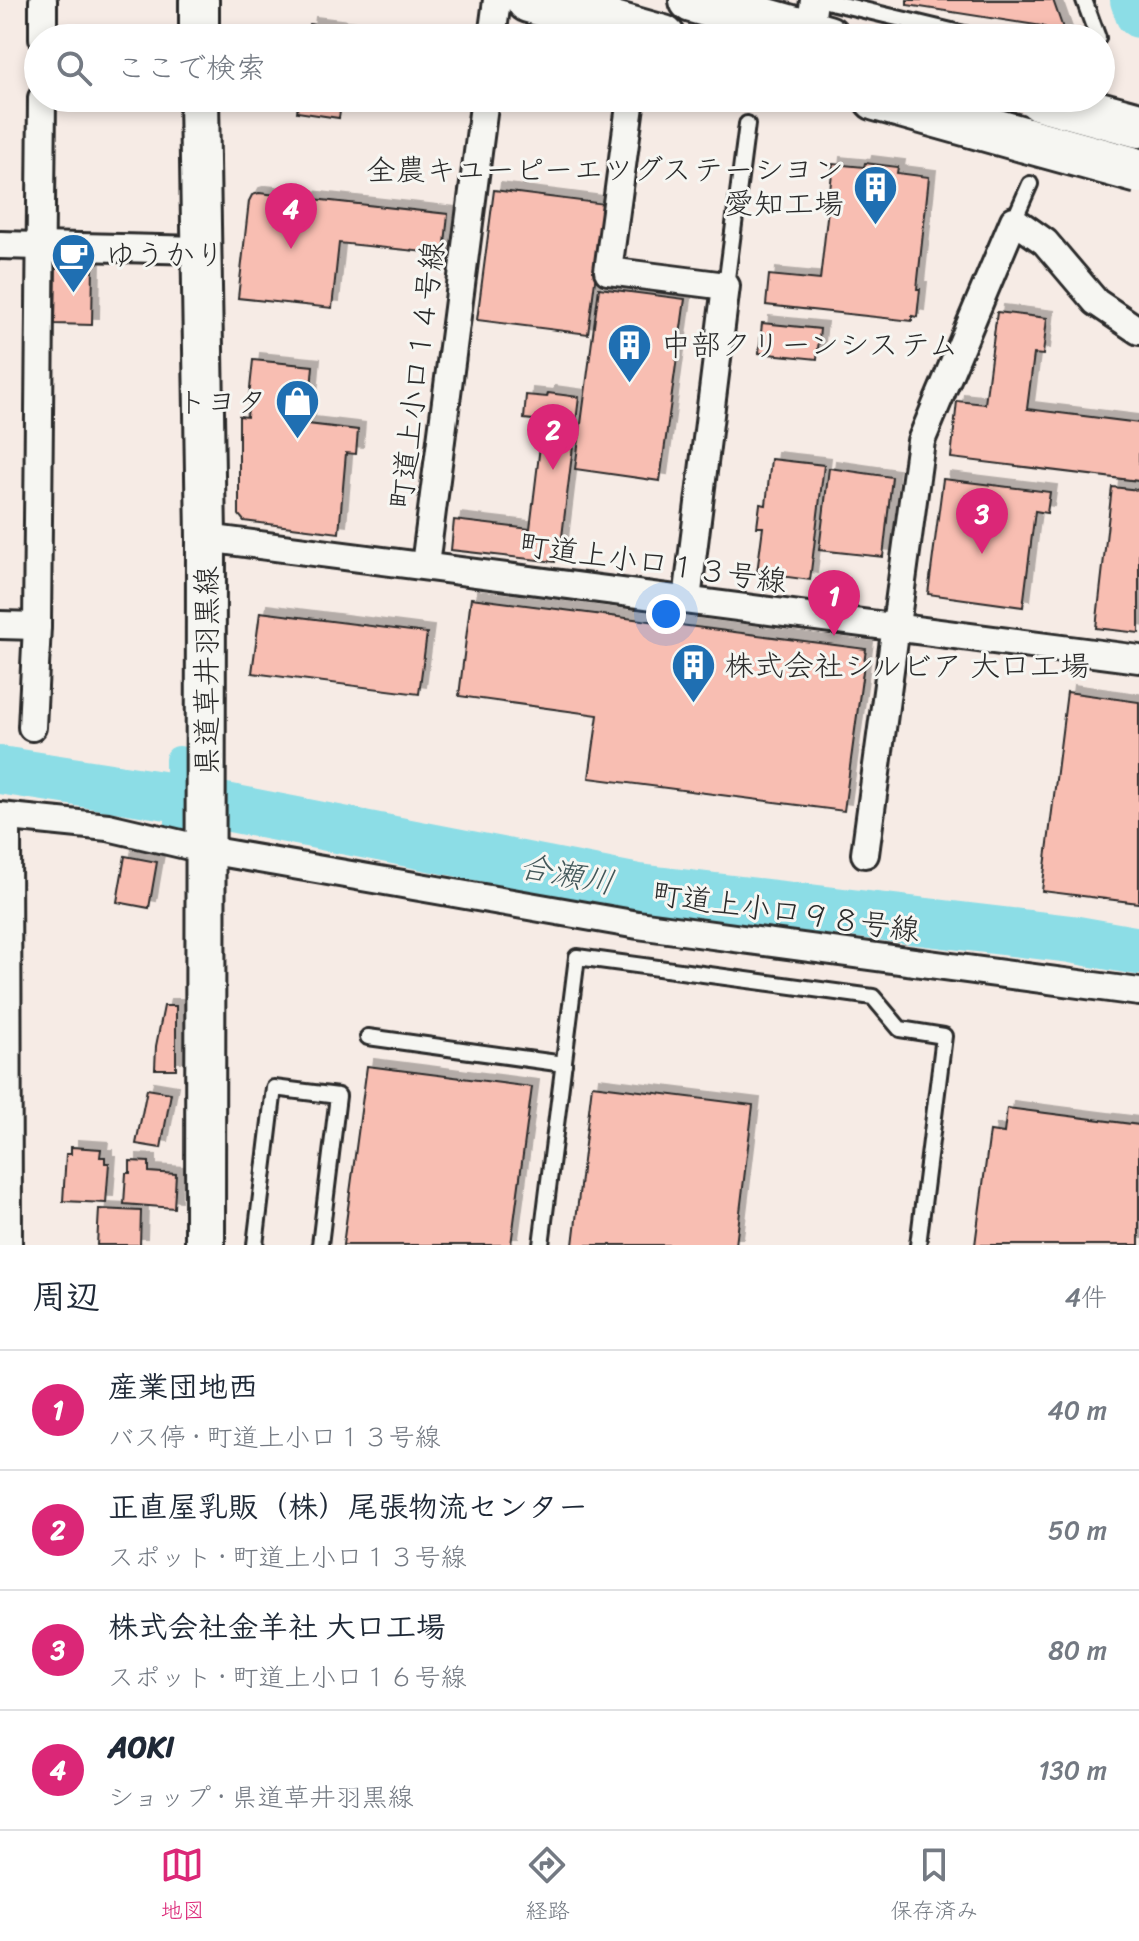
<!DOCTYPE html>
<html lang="ja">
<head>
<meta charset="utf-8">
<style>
	:root { --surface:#fff; --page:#f6f6f7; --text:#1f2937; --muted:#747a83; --line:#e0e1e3; --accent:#db2777 }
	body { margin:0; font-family:Sriracha,"Klee One",sans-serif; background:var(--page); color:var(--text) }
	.you { position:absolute; left:666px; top:614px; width:28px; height:28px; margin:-20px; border:6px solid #fff; border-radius:50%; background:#1a73e8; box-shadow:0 0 0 12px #1a73e833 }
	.badge { display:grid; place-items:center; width:52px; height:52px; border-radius:50%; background:var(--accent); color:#fff; font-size:26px; font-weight:700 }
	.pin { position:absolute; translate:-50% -66px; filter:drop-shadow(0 2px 4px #0008) }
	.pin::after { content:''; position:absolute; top:42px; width:28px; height:24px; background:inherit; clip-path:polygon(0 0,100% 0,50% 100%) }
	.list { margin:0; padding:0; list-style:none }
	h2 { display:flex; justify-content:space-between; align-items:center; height:104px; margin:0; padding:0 32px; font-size:34px }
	h2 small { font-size:26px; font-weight:400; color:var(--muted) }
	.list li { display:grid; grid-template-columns:52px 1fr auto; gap:24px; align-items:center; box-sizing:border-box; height:120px; padding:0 32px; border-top:2px solid var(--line) }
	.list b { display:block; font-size:30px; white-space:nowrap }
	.list p { margin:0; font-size:26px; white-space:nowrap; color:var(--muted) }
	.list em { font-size:26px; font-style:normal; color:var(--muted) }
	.icon { flex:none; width:44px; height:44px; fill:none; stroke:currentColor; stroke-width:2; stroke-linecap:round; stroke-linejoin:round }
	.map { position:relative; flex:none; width:1139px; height:1245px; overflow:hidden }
	.search { position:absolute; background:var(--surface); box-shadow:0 4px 12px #0003; left:24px; right:24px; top:24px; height:88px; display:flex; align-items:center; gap:20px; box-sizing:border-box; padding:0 28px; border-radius:44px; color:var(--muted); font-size:30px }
	.sheet { height:584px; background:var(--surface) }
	nav { display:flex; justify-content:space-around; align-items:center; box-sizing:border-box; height:112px; border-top:2px solid var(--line); background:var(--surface); font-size:22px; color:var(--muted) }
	nav a { display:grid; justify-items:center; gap:4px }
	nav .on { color:var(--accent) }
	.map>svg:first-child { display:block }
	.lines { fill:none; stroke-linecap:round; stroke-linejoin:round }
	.canal { stroke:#8cdde6; stroke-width:28 }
	.river { stroke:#8cdde6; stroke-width:48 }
	.building { fill:#f8beb2; stroke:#2b2b2b; stroke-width:2; filter:url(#shadow) }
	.lane-casing { stroke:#2b2b2b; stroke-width:20 }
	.street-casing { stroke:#2b2b2b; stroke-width:32 }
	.secondary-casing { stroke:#2b2b2b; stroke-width:44 }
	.highway-casing { stroke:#2b2b2b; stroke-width:50 }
	.lane { stroke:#f6f6f2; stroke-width:14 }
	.street { stroke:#f6f6f2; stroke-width:26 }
	.secondary { stroke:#f6f6f2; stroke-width:38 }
	.highway { stroke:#f6f6f2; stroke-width:44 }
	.highway-bridge-casing { stroke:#2b2b2b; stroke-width:50; stroke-linecap:butt }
	.highway-bridge { stroke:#f6f6f2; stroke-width:44 }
	.labels { text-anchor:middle; stroke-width:6; stroke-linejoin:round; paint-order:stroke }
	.poi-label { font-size:30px; fill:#2b2b2b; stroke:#f6f6f2; text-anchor:start }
	.street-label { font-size:30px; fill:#2b2b2b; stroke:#f6f6f2 }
	.water-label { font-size:32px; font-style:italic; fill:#43585a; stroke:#f6f6f2 }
</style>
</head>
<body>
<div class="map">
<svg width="1139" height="1245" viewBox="0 0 1139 1245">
	<defs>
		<filter id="shadow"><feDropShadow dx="7" dy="-7" stdDeviation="0" flood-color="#0004"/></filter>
	</defs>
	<rect width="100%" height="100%" fill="#f6ebe5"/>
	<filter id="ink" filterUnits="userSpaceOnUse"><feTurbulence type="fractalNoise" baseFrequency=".0125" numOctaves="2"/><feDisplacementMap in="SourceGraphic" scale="16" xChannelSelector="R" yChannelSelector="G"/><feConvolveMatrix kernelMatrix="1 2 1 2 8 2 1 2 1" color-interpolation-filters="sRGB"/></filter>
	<g filter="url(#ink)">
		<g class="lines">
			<polyline class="canal" points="179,836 179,760"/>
			<g class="river">
				<polyline points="1134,0 1139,14"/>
				<polyline points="0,770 174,797 639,888 1071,939 1139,951"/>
			</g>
		</g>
		<g class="building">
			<polygon points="907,0 1053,0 1066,37 1042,26 907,5"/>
			<polygon points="309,24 351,29 349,38 307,38"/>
			<polygon points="299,98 342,98 339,118 297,112"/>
			<polygon points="865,163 898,167 897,173 929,177 917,289 920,289 917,317 912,316 912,321 766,305 769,275 820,280 833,164 864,167"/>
			<polygon points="494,190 605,204 588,334 477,320"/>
			<polygon points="259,193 448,214 444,254 339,243 332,308 238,298 249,201 252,195"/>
			<polygon points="56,264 93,265 92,325 55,324"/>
			<polygon points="599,288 685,299 660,481 575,469"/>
			<polygon points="997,312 1047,318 1043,355 1034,354 1027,409 1139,423 1139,481 951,458 957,401 985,404"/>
			<polygon points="762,323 820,329 817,359 759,353"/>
			<polygon points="253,360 313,366 308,424 358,430 356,454 346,453 339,533 244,521 239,515 239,416 247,417"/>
			<polygon points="548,393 579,397 560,553 556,552 555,562 451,550 454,520 530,529 543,421 524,419 526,395 547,397"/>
			<polygon points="771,459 824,465 810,580 757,573 763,527 757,527 760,504 766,505"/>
			<polygon points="829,468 892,477 883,557 819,550"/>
			<polygon points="943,479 1050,492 1047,513 1035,511 1023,607 928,594"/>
			<polygon points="1112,487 1139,490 1139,633 1096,628"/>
			<polygon points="471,598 866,649 844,811 589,778 598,715 459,696"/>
			<polygon points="260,612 427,633 419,694 252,673"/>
			<polygon points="1067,692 1139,702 1139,903 1042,891"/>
			<polygon points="125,856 157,862 149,908 117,902"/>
			<polygon points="164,1006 176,1006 176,1069 155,1069 156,1046"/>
			<polygon points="367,1066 532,1087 511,1245 343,1245"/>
			<polygon points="592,1085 753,1105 736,1245 573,1245"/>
			<polygon points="147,1089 171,1093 161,1148 136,1144"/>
			<polygon points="1007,1108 1139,1125 1139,1245 975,1245 990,1131 1004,1133"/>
			<polygon points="71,1147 101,1149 100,1157 105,1157 105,1163 109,1163 106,1203 63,1201 66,1154 71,1154"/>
			<polygon points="130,1161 149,1162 149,1172 176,1174 174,1208 124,1204 126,1173 130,1173"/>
			<polygon points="99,1209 141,1211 140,1245 97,1245"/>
		</g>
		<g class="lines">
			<defs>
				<g id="lane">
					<polyline points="822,0 981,38"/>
					<polyline points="1084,0 1098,38"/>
					<polyline points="1014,220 1030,184"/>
					<polyline points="726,286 747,124"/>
					<polyline points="368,1037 564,1064"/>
					<polyline points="255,1245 274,1088 338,1096 320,1245"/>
					<polyline points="541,1245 577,957 873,997 900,1029 944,1036 918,1245"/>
				</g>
				<g id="street">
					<polyline points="810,33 814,0"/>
					<polyline points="43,38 43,0"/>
					<polyline points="492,38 497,0"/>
					<polyline points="631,98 608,271 726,286 687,600"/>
					<polyline points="0,245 200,250"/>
					<polyline points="206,538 1139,659"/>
					<polyline points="425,565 485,98"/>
					<polyline points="0,625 37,626"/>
					<polyline points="32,727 37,626 42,98"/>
					<polyline points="0,816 108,827 207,850 638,925 1139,992"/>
					<polyline points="7,817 8,1245"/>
					<polyline points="865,854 921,441 1014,220 1045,242 1096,302 1139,331"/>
				</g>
				<g id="secondary">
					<polyline points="199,0 199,38"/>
					<polyline points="199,98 206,538 205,1245"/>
				</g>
				<g id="highway">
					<polyline points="529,0 663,38"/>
					<polyline points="692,0 827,38"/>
					<polyline points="876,98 1026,140"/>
				</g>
			</defs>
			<use href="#lane" class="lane-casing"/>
			<use href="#street" class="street-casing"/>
			<use href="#secondary" class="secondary-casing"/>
			<use href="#highway" class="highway-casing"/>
			<use href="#lane" class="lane"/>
			<use href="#street" class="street"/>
			<use href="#secondary" class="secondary"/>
			<use href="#highway" class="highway"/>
			<defs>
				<g id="highway-bridge">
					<polyline points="1040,98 1139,125"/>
					<polyline points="1026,140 1139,171"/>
				</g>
			</defs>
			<use href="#highway-bridge" class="highway-bridge-casing"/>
			<use href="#highway-bridge" class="highway-bridge"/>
		</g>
	</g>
	<defs>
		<symbol id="building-pin" viewBox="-11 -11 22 30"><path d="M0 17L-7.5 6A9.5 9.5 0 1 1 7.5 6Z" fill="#1f6fb2" stroke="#f6f6f2"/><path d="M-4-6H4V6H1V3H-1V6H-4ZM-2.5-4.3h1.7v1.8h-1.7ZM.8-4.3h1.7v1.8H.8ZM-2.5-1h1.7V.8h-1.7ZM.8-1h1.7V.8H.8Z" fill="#fff"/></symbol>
		<symbol id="cafe-pin" viewBox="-11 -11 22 30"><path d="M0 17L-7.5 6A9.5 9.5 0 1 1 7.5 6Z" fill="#1f6fb2" stroke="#f6f6f2"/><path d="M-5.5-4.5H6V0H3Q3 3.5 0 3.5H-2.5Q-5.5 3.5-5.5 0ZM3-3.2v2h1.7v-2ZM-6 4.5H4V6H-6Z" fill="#fff"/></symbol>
		<symbol id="shop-pin" viewBox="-11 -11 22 30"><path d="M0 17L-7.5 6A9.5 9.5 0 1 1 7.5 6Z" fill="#1f6fb2" stroke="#f6f6f2"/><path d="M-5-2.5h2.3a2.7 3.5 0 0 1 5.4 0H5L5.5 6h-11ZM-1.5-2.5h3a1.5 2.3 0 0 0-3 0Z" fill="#fff"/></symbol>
	</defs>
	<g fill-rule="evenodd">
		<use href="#building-pin" x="850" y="162" width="51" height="69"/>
		<use href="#cafe-pin" x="48" y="230" width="51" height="69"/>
		<use href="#building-pin" x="604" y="320" width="51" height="69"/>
		<use href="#shop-pin" x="272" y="376" width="51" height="69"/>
		<use href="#building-pin" x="668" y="640" width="51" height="69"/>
	</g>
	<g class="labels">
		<g class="poi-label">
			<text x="844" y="180" text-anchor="end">全農キユーピーエツグステーシヨン<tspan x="844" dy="34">愛知工場</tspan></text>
			<text x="105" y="265">ゆうかり</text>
			<text x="661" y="355">中部クリーンシステム</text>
			<text x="267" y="412" text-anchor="end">トヨタ</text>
			<text x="724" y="676">株式会社シルビア 大口工場</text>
		</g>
		<g class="street-label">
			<text transform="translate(417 375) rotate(-83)" y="10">町道上小口１４号線</text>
			<text transform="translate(653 563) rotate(8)" y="10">町道上小口１３号線</text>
			<text transform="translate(207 671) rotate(-90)" y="10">県道草井羽黒線</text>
			<text transform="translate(786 912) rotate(8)" y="10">町道上小口９８号線</text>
		</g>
		<g class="water-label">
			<text transform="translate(567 874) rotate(11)" y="11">合瀬川</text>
		</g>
	</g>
</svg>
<div class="you"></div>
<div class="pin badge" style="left:834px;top:636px">1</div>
<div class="pin badge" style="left:553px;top:470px">2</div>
<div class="pin badge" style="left:982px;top:554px">3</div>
<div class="pin badge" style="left:291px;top:249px">4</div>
<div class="search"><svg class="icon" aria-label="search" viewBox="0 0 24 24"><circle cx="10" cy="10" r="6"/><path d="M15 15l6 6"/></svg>ここで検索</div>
</div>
<section class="sheet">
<h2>周辺<small>4件</small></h2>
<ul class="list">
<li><span class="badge">1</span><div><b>産業団地西</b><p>バス停 · 町道上小口１３号線</p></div><em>40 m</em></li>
<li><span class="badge">2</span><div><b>正直屋乳販（株）尾張物流センター</b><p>スポット · 町道上小口１３号線</p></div><em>50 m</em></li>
<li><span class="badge">3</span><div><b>株式会社金羊社 大口工場</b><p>スポット · 町道上小口１６号線</p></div><em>80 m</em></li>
<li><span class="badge">4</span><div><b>AOKI</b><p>ショップ · 県道草井羽黒線</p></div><em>130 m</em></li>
</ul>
</section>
<nav>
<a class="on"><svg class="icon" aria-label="map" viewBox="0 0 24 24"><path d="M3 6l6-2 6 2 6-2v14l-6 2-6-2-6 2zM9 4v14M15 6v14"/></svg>地図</a>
<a><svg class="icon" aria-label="directions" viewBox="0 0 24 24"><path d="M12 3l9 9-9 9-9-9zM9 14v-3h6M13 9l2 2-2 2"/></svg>経路</a>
<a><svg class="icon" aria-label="saved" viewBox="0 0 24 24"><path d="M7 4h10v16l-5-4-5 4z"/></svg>保存済み</a>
</nav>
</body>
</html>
